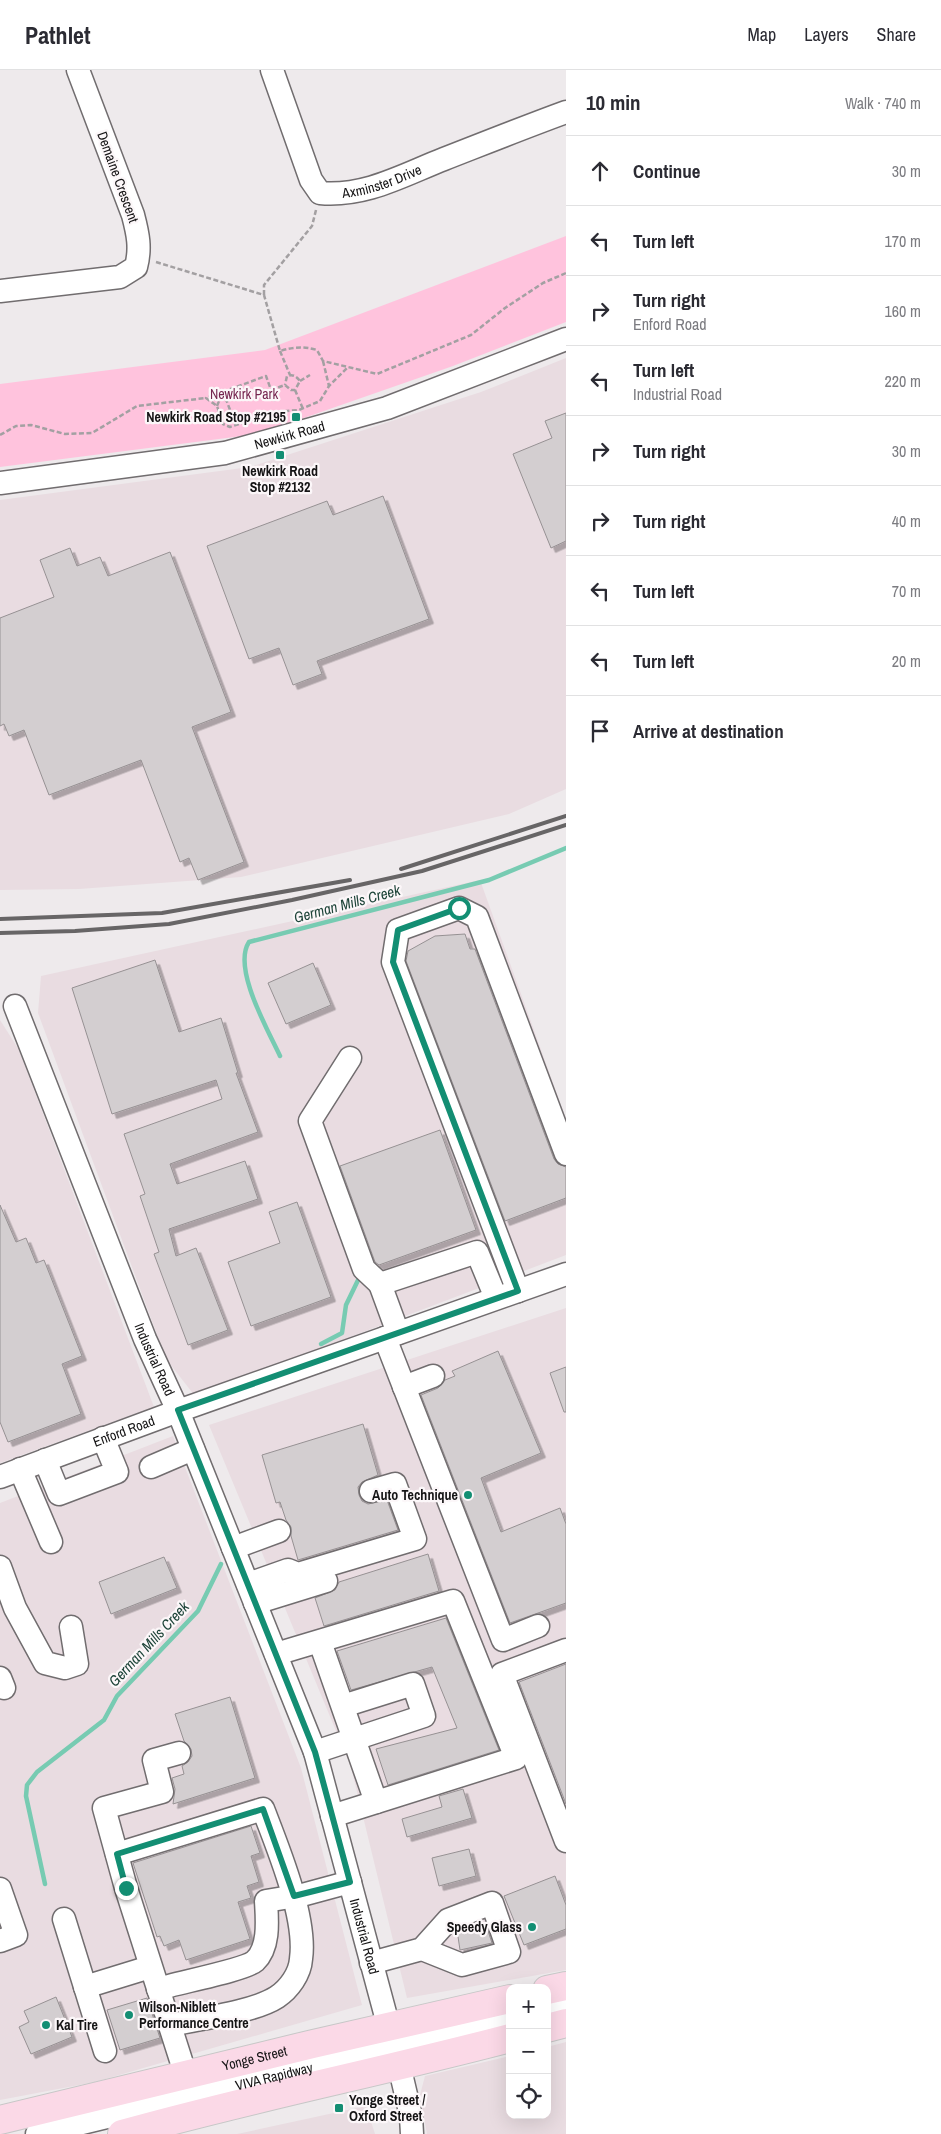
<!DOCTYPE html>
<html lang="en">
<head>
<meta charset="utf-8">
<style>
	:root { --surface:#fff; --page:#f7f7f7; --text:#2b2b33; --muted:#7c7c81; --line:#e1e1e2 }
	body { margin:0; font-family:"Archivo Narrow",sans-serif; background:var(--page); color:var(--text) }
	.controls { position:absolute; right:15px; bottom:15px; display:grid; overflow:hidden; border-radius:10px; box-shadow:0 5px 20px #0002 }
	.controls button { width:45px; height:45px; display:grid; place-items:center; padding:0; border:0; border-bottom:1px solid var(--line); background:var(--surface); color:var(--text); font:25px sans-serif }
	.stop { position:absolute; width:15px; height:15px; margin:-11px; border:4px solid #138e73; border-radius:50%; background:#fff }
	.stop.end { background:#138e73; border-color:#fff; box-shadow:0 1px 5px #0008 }
	.list { margin:0; padding:0; list-style:none }
	h2 { display:flex; justify-content:space-between; align-items:center; height:65px; margin:0; padding:0 20px; font-size:21px }
	h2 small { font-size:16px; font-weight:400; color:var(--muted) }
	.list li { display:grid; grid-template-columns:32px 1fr auto; gap:15px; align-items:center; box-sizing:border-box; height:70px; padding:0 20px; border-top:1px solid var(--line) }
	.list b { display:block; font-size:19px; white-space:nowrap }
	.list p { margin:0; font-size:16px; white-space:nowrap; color:var(--muted) }
	.list em { font-size:16px; font-style:normal; color:var(--muted) }
	.icon { flex:none; width:28px; height:28px; fill:none; stroke:currentColor; stroke-width:2; stroke-linecap:round; stroke-linejoin:round }
	.map { position:relative; flex:none; width:566px; height:2064px; overflow:hidden }
	header { display:flex; align-items:center; gap:30px; box-sizing:border-box; height:70px; padding:0 25px; background:var(--surface); border-bottom:1px solid var(--line) }
	header strong { font-size:24px }
	nav { display:flex; gap:28px; margin-inline-start:auto; font-size:18px }
	main { display:flex }
	aside { flex:1; background:var(--surface) }
	.map>svg:first-child { display:block }
	.built { fill:#e9dce1 }
	.green { fill:#ffc3dd }
	.lines { fill:none; stroke-linecap:round; stroke-linejoin:round }
	.stream { stroke:#77cbb2; stroke-width:4.5 }
	.building { fill:#d3ced0; stroke:#969193; filter:url(#shadow) }
	.minor-casing { stroke:#716d6f; stroke-width:25 }
	.major-casing { stroke:#c7c7c7; stroke-width:30 }
	.path { stroke:#a3a0a2; stroke-width:2.5; stroke-dasharray:5 2.5; stroke-linecap:butt }
	.minor { stroke:#fff; stroke-width:22 }
	.major { stroke:#fbd9e7; stroke-width:28 }
	.rail { stroke:#676566; stroke-width:4 }
	.route { stroke:#138e73; stroke-width:6 }
	.poi-dot { fill:#138e73; stroke:#fcf7f9; stroke-width:2 }
	.labels { text-anchor:middle; stroke-width:4.5; stroke-linejoin:round; paint-order:stroke }
	.street-label { font-size:14px; fill:#151415; stroke:#fcf7f9 }
	.park-label { font-size:14px; fill:#75254f; stroke:#fcf7f9 }
	.poi-label { font-size:14px; font-weight:bold; fill:#151415; stroke:#fcf7f9; text-anchor:end }
	.water-label { font-size:15px; font-style:italic; fill:#1e4439; stroke:#fcf7f9 }
</style>
</head>
<body>
<header>
<strong>Pathlet</strong>
<nav><a>Map</a><a>Layers</a><a>Share</a></nav>
</header>
<main>
<div class="map">
<svg width="566" height="2064" viewBox="0 0 566 2064">
	<defs>
		<filter id="shadow"><feDropShadow dx="4.5" dy="4.5" stdDeviation="0" flood-color="#0004"/></filter>
	</defs>
	<rect width="100%" height="100%" fill="#eeeaec"/>
	<g class="built">
		<polygon points="566,288 566,719 509,744 241,807 79,819 0,820 0,430 250,397 481,322"/>
		<polygon points="480,810 566,1049 566,1185 195,1326 166,1289 38,943 41,906"/>
		<polygon points="0,950 19,980 154,1337 0,1393"/>
		<polygon points="566,1238 566,1900 407,1928 351,1697 209,1355"/>
		<polygon points="173,1366 301,1698 362,1935 95,2012 0,2030 0,1433"/>
		<polygon points="566,1972 566,2064 427,2064 420,2025 425,2006 510,1986 510,2045 547,2045 547,1977"/>
		<polygon points="366,2036 375,2064 237,2064"/>
	</g>
	<polygon class="green" points="566,166 566,252 453,296 258,364 0,397 0,314 265,280"/>
	<g class="lines">
		<g class="stream">
			<path d="M280,986c-12,-26 -48,-88 -31,-114l240,-62 77,-32"/>
			<polyline points="321,1274 342,1263 346,1235 361,1204"/>
			<polyline points="45,1814 26,1726 27,1715 37,1702 104,1650 117,1626 198,1541 221,1494"/>
		</g>
	</g>
	<g class="building">
		<polygon points="566,343 566,471 551,478 513,384 552,368 545,351"/>
		<polygon points="383,426 429,549 317,591 322,604 293,615 279,578 249,589 207,476 327,431 333,445"/>
		<polygon points="70,478 77,496 100,487 108,506 170,482 231,642 192,657 244,792 198,810 189,788 180,792 141,690 49,725 24,660 9,666 4,654 0,656 0,548 54,527 40,490"/>
		<polygon points="465,864 470,879 475,879 554,1089 558,1094 566,1097 566,1128 505,1151 406,891 408,881 435,866"/>
		<polygon points="155,890 179,962 221,948 238,1003 236,1003 258,1062 170,1094 177,1114 245,1091 258,1129 169,1159 176,1186 196,1178 228,1260 188,1275 154,1184 159,1182 140,1126 145,1124 124,1064 222,1029 216,1010 112,1044 72,918"/>
		<polygon points="313,893 331,935 286,954 268,913"/>
		<polygon points="440,1060 476,1160 379,1195 375,1192 340,1096"/>
		<polygon points="297,1132 331,1227 251,1256 228,1192 280,1173 269,1142"/>
		<polygon points="0,1135 16,1172 26,1168 36,1193 44,1190 82,1286 62,1294 81,1344 8,1372 0,1352"/>
		<polygon points="498,1281 541,1383 481,1408 501,1462 560,1438 566,1454 566,1533 510,1553 421,1325 438,1318 445,1310 455,1306 452,1301"/>
		<polygon points="566,1297 566,1342 564,1342 550,1303"/>
		<polygon points="363,1354 378,1405 362,1412 358,1417 359,1425 362,1431 368,1434 387,1430 398,1460 298,1490 291,1466 291,1457 286,1450 280,1432 276,1433 262,1385"/>
		<polygon points="428,1484 439,1521 324,1556 315,1528 335,1520 339,1512"/>
		<polygon points="164,1487 177,1518 111,1544 99,1512"/>
		<polygon points="446,1548 499,1680 388,1715 376,1679 457,1658 432,1597 351,1620 337,1581"/>
		<polygon points="566,1594 566,1734 519,1612"/>
		<polygon points="230,1627 255,1708 173,1734 175,1719 172,1708 184,1704 182,1696 188,1692 192,1686 191,1679 184,1671 175,1644"/>
		<polygon points="463,1719 472,1748 407,1767 402,1749 442,1737 439,1726"/>
		<polygon points="251,1756 260,1783 251,1786 259,1812 247,1816 251,1828 238,1832 250,1869 186,1890 179,1870 164,1876 160,1866 157,1867 133,1793"/>
		<polygon points="469,1779 476,1806 439,1816 432,1788"/>
		<polygon points="555,1806 566,1835 566,1859 524,1875 504,1826"/>
		<polygon points="486,1855 492,1873 460,1880 457,1860 469,1856 470,1859"/>
		<polygon points="56,1927 72,1967 31,1984 19,1957 29,1952 24,1941"/>
		<polygon points="147,1928 160,1968 120,1980 107,1940"/>
	</g>
	<g class="lines">
		<defs>
			<g id="minor">
				<path id="s1" d="M272,0l39,110 9,13c46,4 83,-18 124,-34 41,-16 81,-32 122,-47"/>
				<path d="M0,221l120,-14 16,-10c5,-19 2,-33 -3,-52l-55,-145"/>
				<path id="s2" d="M0,413l225,-30 162,-45 179,-69"/>
				<path id="s3" d="M15,936l130,333 33,72 137,341 84,313 12,51 1,18"/>
				<polyline points="350,988 310,1051 364,1199 380,1214"/>
				<polyline points="518,1221 393,892 398,860 459,838 477,847 566,1084"/>
				<polyline points="398,1263 380,1214 477,1182 496,1228"/>
				<polyline points="385,1268 503,1570 538,1556"/>
				<polyline points="404,1317 433,1306"/>
				<polyline points="45,1390 59,1424 117,1402 103,1368"/>
				<polyline points="151,1397 193,1379"/>
				<polyline points="20,1399 51,1472"/>
				<path id="s4" d="M0,1407l178,-66 388,-137"/>
				<polyline points="233,1478 279,1461"/>
				<polyline points="0,1497 15,1538 45,1593 65,1598 77,1594 71,1557"/>
				<polyline points="248,1514 288,1500 298,1504 415,1469 395,1414 371,1421"/>
				<polyline points="255,1533 326,1511"/>
				<polyline points="320,1572 376,1732"/>
				<polyline points="566,1580 502,1604 566,1771"/>
				<polyline points="276,1584 453,1531 516,1688 332,1746"/>
				<polyline points="0,1608 4,1618"/>
				<polyline points="315,1682 424,1646 413,1614 343,1636"/>
				<polyline points="179,1683 154,1690 162,1722 104,1738 126,1818 186,2006"/>
				<path d="M117,1784l146,-45c15,39 44,109 38,150 -1,15 -12,30 -24,38 -23,15 -78,22 -107,28"/>
				<polyline points="0,1819 16,1865 0,1871"/>
				<polyline points="64,1849 105,1981"/>
				<polyline points="371,1893 422,1879 448,1850 492,1833 509,1882 462,1895 422,1879"/>
				<polyline points="85,1917 150,1897"/>
				<path d="M158,1919c18,-6 87,-19 97,-28 15,-14 12,-42 11,-60l36,-6 48,-13"/>
				<polyline points="547,1940 566,1935"/>
				<path id="s5" d="M37,2064l473,-115"/>
			</g>
			<g id="major">
				<polyline points="547,1920 566,1916"/>
				<polyline points="547,1958 566,1953"/>
				<path id="s6" d="M0,2050l313,-76 197,-45"/>
				<path d="M122,2064c128,-36 259,-62 388,-96"/>
			</g>
		</defs>
		<use href="#minor" class="minor-casing"/>
		<use href="#major" class="major-casing"/>
		<g class="path">
			<path d="M156,192l108,33 16,56c14,-4 23,-5 37,-1l6,11 54,13 94,-39 34,-27 38,-25 23,-10"/>
			<polyline points="264,225 264,215 312,156 316,140"/>
			<polyline points="280,281 290,305"/>
			<polyline points="323,291 329,316"/>
			<polyline points="300,311 310,305"/>
			<path d="M271,320l14,-5 6,5h4l5,-9c-4,-5 -7,-7 -13,-5l-2,9"/>
			<polyline points="295,320 303,339"/>
			<polyline points="223,321 233,348"/>
			<polyline points="275,331 266,306 206,328 217,336 223,354 230,357 276,342 299,340 320,331 329,316 348,297"/>
			<polyline points="217,336 223,321"/>
			<polyline points="0,365 16,356 31,355 65,364 92,363 137,336 206,328"/>
		</g>
		<use href="#minor" class="minor"/>
		<use href="#major" class="major"/>
		<g class="rail">
			<polyline points="401,799 566,746"/>
			<polyline points="0,849 162,843 350,810"/>
			<polyline points="0,863 75,861 169,854 292,830 422,801 566,755"/>
		</g>
	</g>
	<g class="lines">
		<polyline class="route" points="126,1818 117,1784 263,1739 294,1826 350,1812 315,1682 178,1340 518,1221 393,892 398,860 459,838"/>
	</g>
	<g class="poi-dot">
		<rect x="291" y="342" width="10" height="10" rx="2.5"/>
		<rect x="275" y="380" width="10" height="10" rx="2.5"/>
		<circle cx="468" cy="1425" r="5"/>
		<circle cx="532" cy="1857" r="5"/>
		<circle cx="129" cy="1945" r="5"/>
		<circle cx="46" cy="1955" r="5"/>
		<rect x="334" y="2033" width="10" height="10" rx="2.5"/>
	</g>
	<g class="labels">
		<g class="street-label">
			<text transform="translate(118 107) rotate(70)" y="5">Demaine Crescent</text>
			<text dy="5" stroke="none"><textPath href="#s1" startOffset="196">Axminster Drive</textPath></text>
			<text dy="5" stroke="none"><textPath href="#s2" startOffset="294">Newkirk Road</textPath></text>
			<text dy="5" stroke="none"><textPath href="#s3" startOffset="380">Industrial Road</textPath></text>
			<text dy="5" stroke="none"><textPath href="#s4" startOffset="132">Enford Road</textPath></text>
			<text dy="5" stroke="none"><textPath href="#s3" startOffset="995">Industrial Road</textPath></text>
			<text dy="5" stroke="none"><textPath href="#s6" startOffset="262">Yonge Street</textPath></text>
			<text dy="5" stroke="none"><textPath href="#s5" startOffset="244">VIVA Rapidway</textPath></text>
		</g>
		<g class="park-label">
			<text x="244" y="329">Newkirk Park</text>
		</g>
		<g class="poi-label">
			<text x="286" y="352">Newkirk Road Stop #2195</text>
			<text x="280" y="406" text-anchor="middle">Newkirk Road<tspan x="280" dy="16">Stop #2132</tspan></text>
			<text x="458" y="1430">Auto Technique</text>
			<text x="522" y="1862">Speedy Glass</text>
			<text x="139" y="1942" text-anchor="start">Wilson-Niblett<tspan x="139" dy="16">Performance Centre</tspan></text>
			<text x="56" y="1960" text-anchor="start">Kal Tire</text>
			<text x="349" y="2035" text-anchor="start">Yonge Street /<tspan x="349" dy="16">Oxford Street</tspan></text>
		</g>
		<g class="water-label">
			<text transform="translate(347 834) rotate(-15)" y="5">German Mills Creek</text>
			<text transform="translate(149 1574) rotate(-47)" y="5">German Mills Creek</text>
		</g>
	</g>
</svg>
<div class="controls">
<button>+</button>
<button>−</button>
<button><svg class="icon" aria-label="locate" viewBox="0 0 24 24"><circle cx="12" cy="12" r="6"/><path d="M12 2v4M12 18v4M2 12h4M18 12h4"/></svg></button>
</div>
<div class="stop" style="left:459px;top:838px"></div>
<div class="stop end" style="left:126px;top:1818px"></div>
</div>
<aside>
<h2>10 min<small>Walk · 740 m</small></h2>
<ul class="list">
<li><svg class="icon" aria-label="ahead" viewBox="0 0 24 24"><path d="M12 20V5M6 11l6-6 6 6"/></svg><div><b>Continue</b></div><em>30 m</em></li>
<li><svg class="icon" aria-label="left" viewBox="0 0 24 24"><path d="M17 20v-9H6M10 6l-5 5 5 5"/></svg><div><b>Turn left</b></div><em>170 m</em></li>
<li><svg class="icon" aria-label="right" viewBox="0 0 24 24"><path d="M7 20v-9h11M14 6l5 5-5 5"/></svg><div><b>Turn right</b><p>Enford Road</p></div><em>160 m</em></li>
<li><svg class="icon" aria-label="left" viewBox="0 0 24 24"><path d="M17 20v-9H6M10 6l-5 5 5 5"/></svg><div><b>Turn left</b><p>Industrial Road</p></div><em>220 m</em></li>
<li><svg class="icon" aria-label="right" viewBox="0 0 24 24"><path d="M7 20v-9h11M14 6l5 5-5 5"/></svg><div><b>Turn right</b></div><em>30 m</em></li>
<li><svg class="icon" aria-label="right" viewBox="0 0 24 24"><path d="M7 20v-9h11M14 6l5 5-5 5"/></svg><div><b>Turn right</b></div><em>40 m</em></li>
<li><svg class="icon" aria-label="left" viewBox="0 0 24 24"><path d="M17 20v-9H6M10 6l-5 5 5 5"/></svg><div><b>Turn left</b></div><em>70 m</em></li>
<li><svg class="icon" aria-label="left" viewBox="0 0 24 24"><path d="M17 20v-9H6M10 6l-5 5 5 5"/></svg><div><b>Turn left</b></div><em>20 m</em></li>
<li><svg class="icon" aria-label="arrive" viewBox="0 0 24 24"><path d="M6 21V4h12l-3 4 3 4H6"/></svg><div><b>Arrive at destination</b></div></li>
</ul>
</aside>
</main>
</body>
</html>
